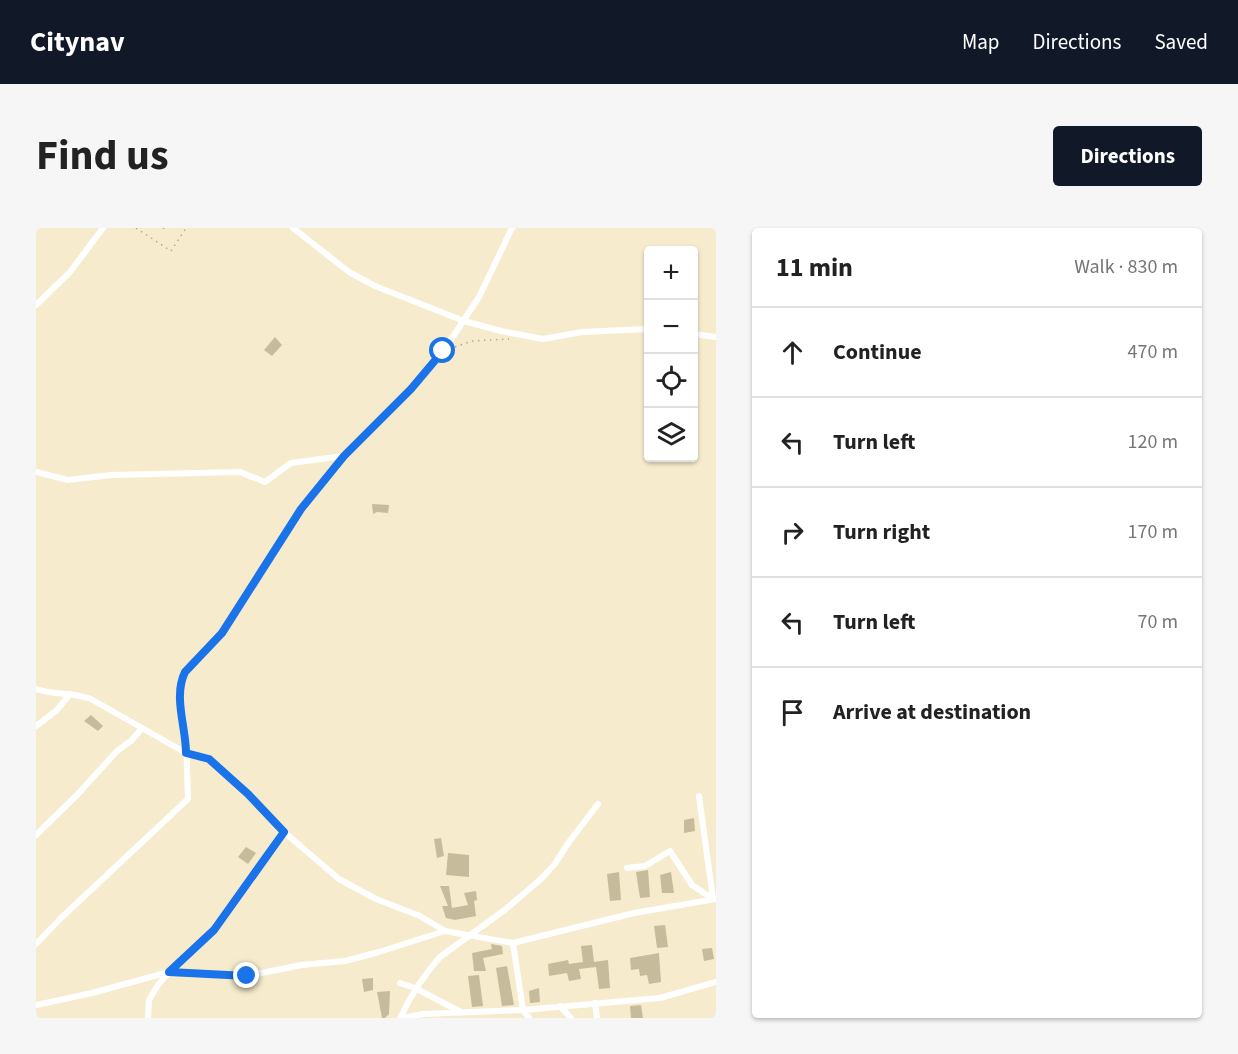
<!DOCTYPE html>
<html lang="en">
<head>
<meta charset="utf-8">
<style>
	:root { --surface:#fff; --page:#f6f6f6; --text:#222; --muted:#767676; --line:#e0e0e0; --accent:#111827 }
	body { margin:0; font-family:"Source Sans 3",sans-serif; background:var(--page); color:var(--text) }
	.controls { position:absolute; right:18px; top:18px; display:grid; overflow:hidden; border-radius:6px; box-shadow:0 2px 4px #0004 }
	.controls button { width:54px; height:54px; display:grid; place-items:center; padding:0; border:0; border-bottom:2px solid var(--line); background:var(--surface); color:var(--text); font:30px sans-serif }
	.stop { position:absolute; width:18px; height:18px; margin:-14px; border:4px solid #1a73e8; border-radius:50%; background:#fff }
	.stop.end { background:#1a73e8; border-color:#fff; box-shadow:0 2px 6px #0008 }
	.list { margin:0; padding:0; list-style:none }
	h2 { display:flex; justify-content:space-between; align-items:center; height:78px; margin:0; padding:0 24px; font-size:26px }
	h2 small { font-size:20px; font-weight:400; color:var(--muted) }
	.list li { display:grid; grid-template-columns:39px 1fr auto; gap:18px; align-items:center; box-sizing:border-box; height:90px; padding:0 24px; border-top:2px solid var(--line) }
	.list b { display:block; font-size:22px; white-space:nowrap }
	.list em { font-size:20px; font-style:normal; color:var(--muted) }
	.icon { flex:none; width:33px; height:33px; fill:none; stroke:currentColor; stroke-width:2; stroke-linecap:round; stroke-linejoin:round }
	.map { position:relative; flex:none; width:680px; height:790px; overflow:hidden; border-radius:6px }
	header { display:flex; align-items:center; gap:36px; box-sizing:border-box; height:84px; padding:0 30px; background:var(--accent); color:#fff }
	header strong { font-size:28px }
	nav { display:flex; gap:33px; margin-inline-start:auto; font-size:21px }
	.intro { display:flex; align-items:center; justify-content:space-between; box-sizing:border-box; height:144px; padding:0 36px }
	h1 { margin:0; font-size:42px }
	.button { padding:15px 27px; border-radius:6px; background:var(--accent); color:#fff; font-size:21px; font-weight:700 }
	main { display:flex; gap:36px; padding:0 36px }
	aside { flex:1; background:var(--surface); border-radius:6px; box-shadow:0 2px 4px #0004 }
	.map>svg:first-child { display:block }
	.building { fill:#c6bc9b }
	.lines { fill:none; stroke-linecap:round; stroke-linejoin:round }
	.path { stroke:#b2aa92; stroke-width:1.5; stroke-dasharray:1.5 4.5; stroke-linecap:butt }
	.minor { stroke:#fff; stroke-width:6 }
	.route { stroke:#1a73e8; stroke-width:8 }
</style>
</head>
<body>
<header>
<strong>Citynav</strong>
<nav><a>Map</a><a>Directions</a><a>Saved</a></nav>
</header>
<div class="intro"><h1>Find us</h1><a class="button">Directions</a></div>
<main>
<div class="map">
<svg width="680" height="790" viewBox="0 0 680 790">
	<rect width="100%" height="100%" fill="#f6eccd"/>
	<g class="building">
		<polygon points="239,109 246,117 236,128 228,122"/>
		<polygon points="336,276 353,277 352,285 341,284 337,286"/>
		<polygon points="55,487 67,498 62,503 48,493"/>
		<polygon points="658,590 659,603 648,605 648,592"/>
		<polygon points="405,610 408,628 401,630 398,611"/>
		<polygon points="210,619 220,625 212,636 202,629"/>
		<polygon points="412,625 433,627 433,649 410,647"/>
		<polygon points="612,642 614,669 604,670 600,644"/>
		<polygon points="583,644 585,672 574,673 571,646"/>
		<polygon points="635,644 638,665 626,665 624,647"/>
		<polygon points="404,658 413,658 416,680 432,677 428,665 440,663 441,672 438,673 440,688 419,692 410,690 406,678 412,678"/>
		<polygon points="629,697 632,719 621,720 618,698"/>
		<polygon points="455,716 466,718 467,726 447,730 450,743 438,743 436,725 456,721"/>
		<polygon points="556,717 558,734 572,732 574,760 563,761 560,739 543,741 545,751 533,753 531,745 513,748 512,736 532,732 533,736 547,734 545,718"/>
		<polygon points="676,720 678,731 668,733 666,721"/>
		<polygon points="623,725 625,754 613,756 611,747 604,748 603,741 595,742 594,730"/>
		<polygon points="471,738 478,777 466,778 460,740"/>
		<polygon points="443,747 447,778 436,779 432,748"/>
		<polygon points="337,750 337,762 328,764 326,751"/>
		<polygon points="503,760 504,774 494,775 493,763"/>
		<polygon points="354,763 353,786 349,790 346,790 341,764"/>
		<polygon points="605,777 607,790 595,790 594,778"/>
	</g>
	<g class="lines">
		<g class="path">
			<polyline points="100,0 135,23 150,0"/>
			<polyline points="127,0 129,1"/>
			<polyline points="419,119 436,113 473,111"/>
		</g>
		<g class="minor">
			<polyline points="257,0 313,44 339,58 428,93 465,103 507,111 546,104 612,101"/>
			<polyline points="0,77 34,44 67,0"/>
			<polyline points="658,106 680,109"/>
			<polyline points="0,244 32,252 75,247 204,244 229,254 255,235 308,228"/>
			<path d="M0,461c18,6 37,3 55,10l95,54 23,5 39,36 36,38 55,47 37,20 44,17 25,15 68,12 10,67 6,8"/>
			<polyline points="0,498 20,483 34,466"/>
			<polyline points="663,568 677,671"/>
			<polyline points="0,607 42,566 81,523 95,513 106,500"/>
			<polyline points="591,640 609,638 634,623 656,657 677,671"/>
			<polyline points="477,715 598,685 680,671"/>
			<polyline points="0,716 25,690 152,571 150,508 144,467 146,451 149,444 186,405 265,281 308,228 375,161 405,127 443,69 476,0"/>
			<polyline points="364,755 379,760 423,783"/>
			<polyline points="559,775 561,790"/>
			<polyline points="0,777 56,765 133,744 211,748 265,737 309,733 343,724 409,703"/>
			<polyline points="524,778 535,790"/>
			<polyline points="112,790 113,772 122,757 133,744 178,702 248,604"/>
			<path d="M364,790c11,-23 23,-42 40,-61l66,-48 35,-30 13,-14 15,-23 29,-38"/>
			<polyline points="367,790 387,786 487,782 624,770 680,754"/>
		</g>
	</g>
	<g class="lines">
		<path class="route" d="M211,748l-78,-4 45,-42 70,-98 -36,-38 -39,-35 -23,-6c0,-27 -13,-56 -1,-81l37,-39 79,-124 43,-53 67,-67 32,-38"/>
	</g>
</svg>
<div class="controls">
<button>+</button>
<button>−</button>
<button><svg class="icon" aria-label="locate" viewBox="0 0 24 24"><circle cx="12" cy="12" r="6"/><path d="M12 2v4M12 18v4M2 12h4M18 12h4"/></svg></button>
<button><svg class="icon" aria-label="layers" viewBox="0 0 24 24"><path d="M12 4l9 5-9 5-9-5zM3 14l9 5 9-5"/></svg></button>
</div>
<div class="stop" style="left:407px;top:123px"></div>
<div class="stop end" style="left:211px;top:748px"></div>
</div>
<aside>
<h2>11 min<small>Walk · 830 m</small></h2>
<ul class="list">
<li><svg class="icon" aria-label="ahead" viewBox="0 0 24 24"><path d="M12 20V5M6 11l6-6 6 6"/></svg><div><b>Continue</b></div><em>470 m</em></li>
<li><svg class="icon" aria-label="left" viewBox="0 0 24 24"><path d="M17 20v-9H6M10 6l-5 5 5 5"/></svg><div><b>Turn left</b></div><em>120 m</em></li>
<li><svg class="icon" aria-label="right" viewBox="0 0 24 24"><path d="M7 20v-9h11M14 6l5 5-5 5"/></svg><div><b>Turn right</b></div><em>170 m</em></li>
<li><svg class="icon" aria-label="left" viewBox="0 0 24 24"><path d="M17 20v-9H6M10 6l-5 5 5 5"/></svg><div><b>Turn left</b></div><em>70 m</em></li>
<li><svg class="icon" aria-label="arrive" viewBox="0 0 24 24"><path d="M6 21V4h12l-3 4 3 4H6"/></svg><div><b>Arrive at destination</b></div></li>
</ul>
</aside>
</main>
</body>
</html>
